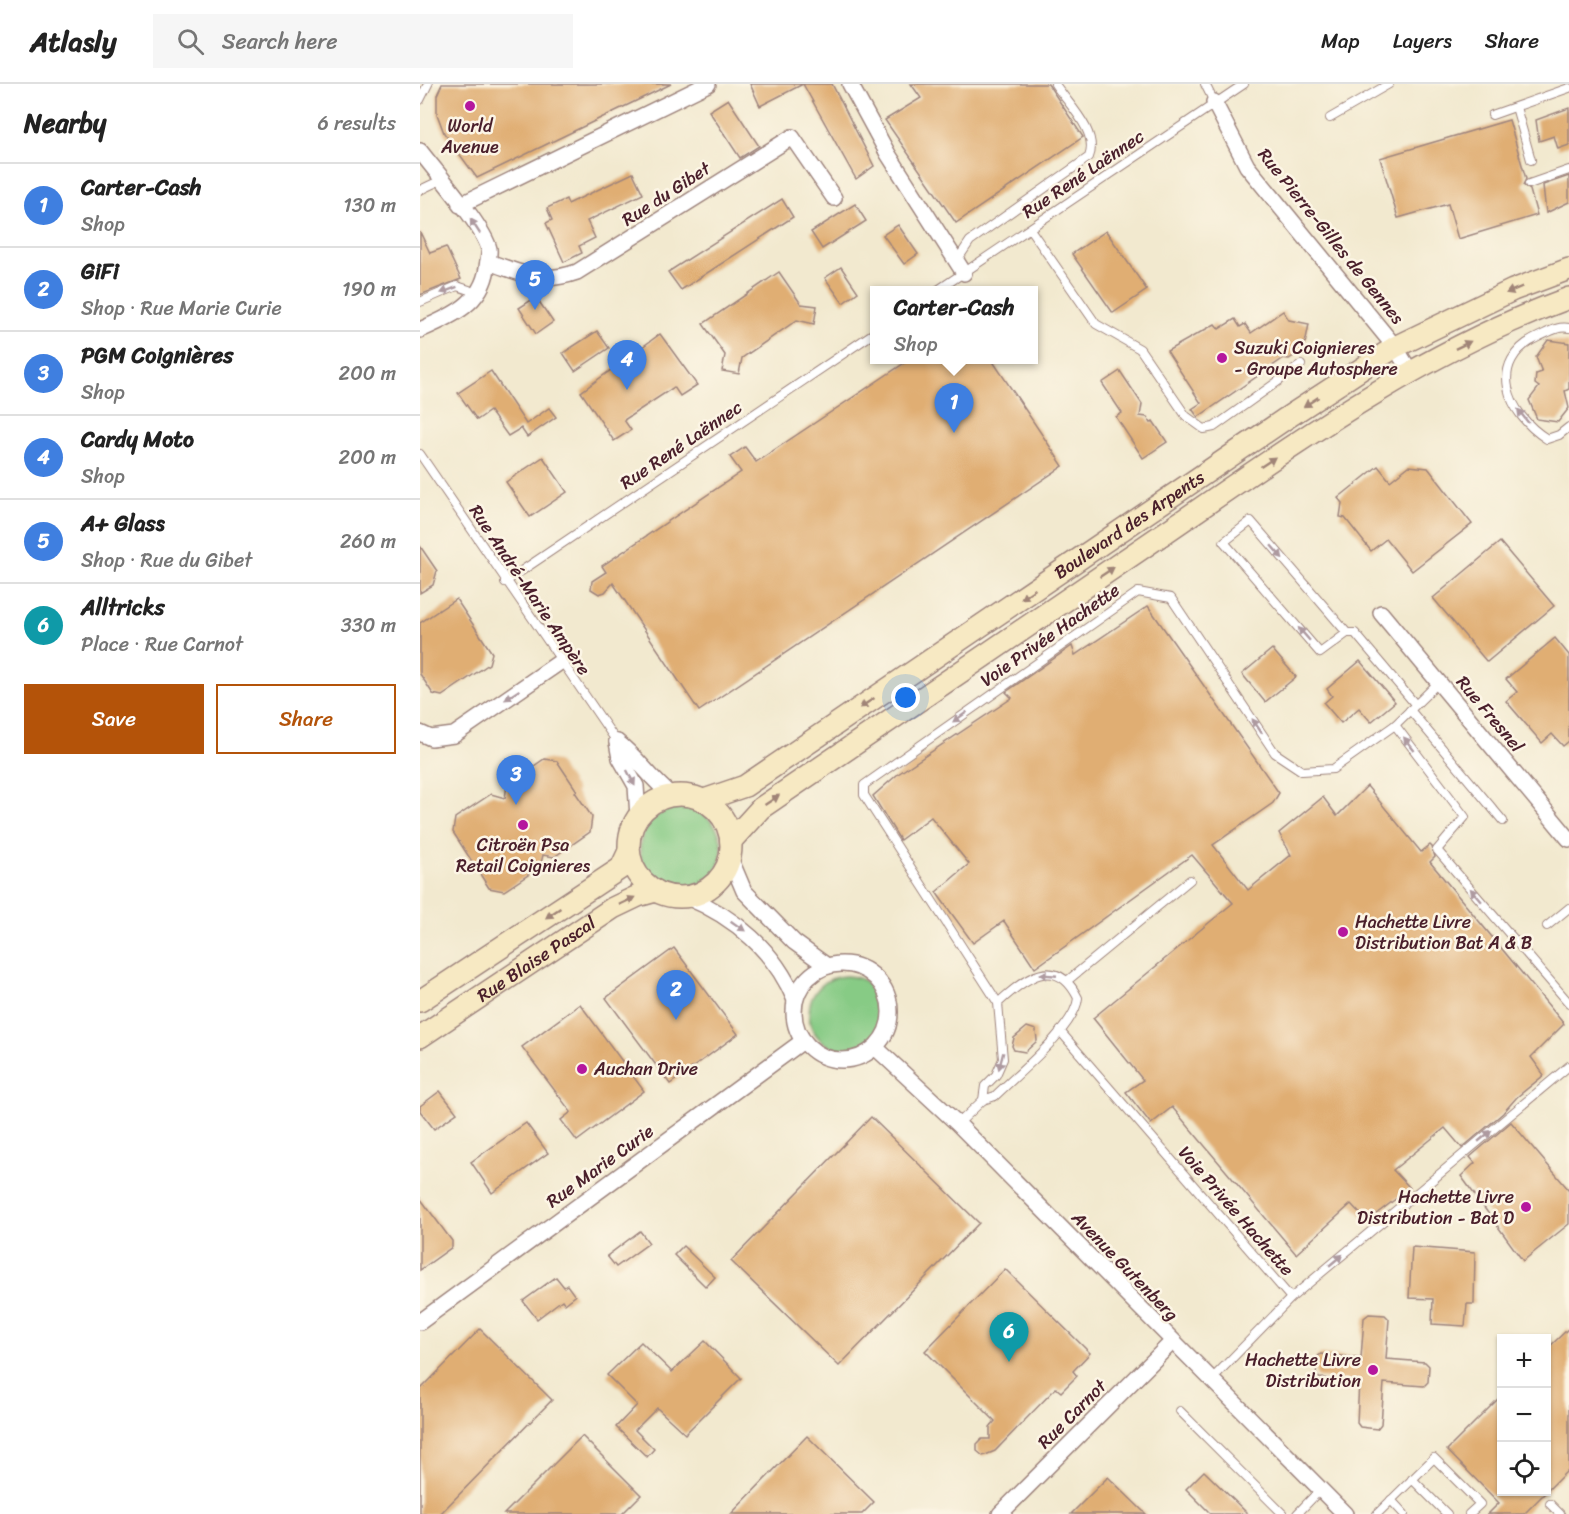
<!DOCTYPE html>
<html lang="en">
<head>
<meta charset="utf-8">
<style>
	:root { --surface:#fff; --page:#f6f6f6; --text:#222; --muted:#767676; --line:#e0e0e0; --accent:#b45309 }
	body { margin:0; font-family:Sriracha,sans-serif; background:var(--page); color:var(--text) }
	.controls { position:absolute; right:18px; bottom:18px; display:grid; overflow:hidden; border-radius:0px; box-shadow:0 2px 4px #0004 }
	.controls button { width:54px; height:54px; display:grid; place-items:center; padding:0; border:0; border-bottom:2px solid var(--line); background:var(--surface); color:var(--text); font:30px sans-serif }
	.you { position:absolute; left:486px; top:614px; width:21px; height:21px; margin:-15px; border:4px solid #fff; border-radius:50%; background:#1a73e8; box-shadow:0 0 0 9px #1a73e833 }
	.badge { display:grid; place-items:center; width:39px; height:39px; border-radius:50%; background:var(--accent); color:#fff; font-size:20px; font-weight:700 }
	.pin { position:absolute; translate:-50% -50px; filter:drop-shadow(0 2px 3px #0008) }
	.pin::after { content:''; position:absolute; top:32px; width:21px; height:18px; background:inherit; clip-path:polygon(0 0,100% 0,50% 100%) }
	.popup { position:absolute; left:450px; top:202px; width:168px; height:78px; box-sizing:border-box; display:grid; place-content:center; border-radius:0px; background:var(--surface); filter:drop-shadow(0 2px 4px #0005); font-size:20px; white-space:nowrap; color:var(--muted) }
	.popup b { font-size:22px; color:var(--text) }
	.popup::after { content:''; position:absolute; left:50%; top:100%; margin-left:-12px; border:12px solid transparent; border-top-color:var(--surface) }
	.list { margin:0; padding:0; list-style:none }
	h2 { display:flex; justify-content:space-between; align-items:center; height:78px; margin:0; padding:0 24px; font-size:26px }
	h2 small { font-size:20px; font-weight:400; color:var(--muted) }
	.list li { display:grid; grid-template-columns:39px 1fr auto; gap:18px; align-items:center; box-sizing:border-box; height:84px; padding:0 24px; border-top:2px solid var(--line) }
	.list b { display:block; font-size:22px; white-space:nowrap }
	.list p { margin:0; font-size:20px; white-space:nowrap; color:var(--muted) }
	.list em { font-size:20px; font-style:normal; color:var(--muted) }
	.actions { display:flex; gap:12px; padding:18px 24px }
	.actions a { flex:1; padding:14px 0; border:2px solid var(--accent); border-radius:0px; text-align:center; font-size:21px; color:var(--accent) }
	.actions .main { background:var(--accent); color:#fff }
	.icon { flex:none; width:33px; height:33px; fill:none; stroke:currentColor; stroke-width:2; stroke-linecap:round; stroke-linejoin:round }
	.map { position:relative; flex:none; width:1149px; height:1430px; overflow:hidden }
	header { display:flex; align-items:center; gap:36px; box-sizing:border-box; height:84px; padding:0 30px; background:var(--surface); border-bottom:2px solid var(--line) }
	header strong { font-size:28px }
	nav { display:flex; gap:33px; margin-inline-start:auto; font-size:21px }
	.search { width:420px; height:54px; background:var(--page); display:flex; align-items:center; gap:15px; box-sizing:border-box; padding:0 21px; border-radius:0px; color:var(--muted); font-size:22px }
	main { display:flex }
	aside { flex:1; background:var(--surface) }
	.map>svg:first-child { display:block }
	.green { fill:#87cb85; stroke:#687558; stroke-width:1.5 }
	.building { fill:#e0ae73 }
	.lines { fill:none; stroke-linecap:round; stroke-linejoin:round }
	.lane-casing { stroke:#9e847d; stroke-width:10 }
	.street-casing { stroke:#9e847d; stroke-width:18 }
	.secondary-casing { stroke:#9e847d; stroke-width:24 }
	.lane { stroke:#fff; stroke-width:8 }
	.street { stroke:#fff; stroke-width:15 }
	.secondary { stroke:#f7e9c3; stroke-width:21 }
	.oneway { fill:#ae9aa0 }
	.oneway2 { fill:#a08477 }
	.poi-dot { fill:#b5179e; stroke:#fcf5e5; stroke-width:2 }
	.labels { text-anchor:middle; stroke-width:5; stroke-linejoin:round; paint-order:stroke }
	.poi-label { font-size:18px; fill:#4a1f2b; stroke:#fcf5e5; text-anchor:start }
	.street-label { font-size:18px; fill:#4a1f2b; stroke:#fcf5e5 }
</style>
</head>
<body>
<header>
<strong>Atlasly</strong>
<div class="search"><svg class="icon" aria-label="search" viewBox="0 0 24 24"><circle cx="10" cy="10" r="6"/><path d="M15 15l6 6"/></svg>Search here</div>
<nav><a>Map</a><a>Layers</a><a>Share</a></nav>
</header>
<main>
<aside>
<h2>Nearby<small>6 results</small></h2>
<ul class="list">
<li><span class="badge" style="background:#3f7fe0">1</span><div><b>Carter-Cash</b><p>Shop</p></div><em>130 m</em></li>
<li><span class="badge" style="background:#3f7fe0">2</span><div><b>GiFi</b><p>Shop · Rue Marie Curie</p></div><em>190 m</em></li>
<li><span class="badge" style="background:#3f7fe0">3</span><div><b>PGM Coignières</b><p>Shop</p></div><em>200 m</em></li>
<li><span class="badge" style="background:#3f7fe0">4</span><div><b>Cardy Moto</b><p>Shop</p></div><em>200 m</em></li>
<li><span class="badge" style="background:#3f7fe0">5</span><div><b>A+ Glass</b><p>Shop · Rue du Gibet</p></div><em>260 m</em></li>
<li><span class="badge" style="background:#0f9aa8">6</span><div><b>Alltricks</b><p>Place · Rue Carnot</p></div><em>330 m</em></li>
</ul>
<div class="actions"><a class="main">Save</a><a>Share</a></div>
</aside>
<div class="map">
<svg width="1149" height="1430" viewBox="0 0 1149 1430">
	<rect width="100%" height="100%" fill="#fcf5e5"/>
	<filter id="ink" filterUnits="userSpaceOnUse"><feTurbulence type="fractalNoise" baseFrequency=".0167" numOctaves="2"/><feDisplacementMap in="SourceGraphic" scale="12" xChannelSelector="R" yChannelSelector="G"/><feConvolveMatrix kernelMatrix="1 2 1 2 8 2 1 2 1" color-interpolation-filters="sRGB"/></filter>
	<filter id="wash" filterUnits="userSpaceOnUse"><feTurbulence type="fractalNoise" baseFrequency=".008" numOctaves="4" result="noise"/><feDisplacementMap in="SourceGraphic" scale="24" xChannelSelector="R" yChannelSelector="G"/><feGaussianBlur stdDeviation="1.35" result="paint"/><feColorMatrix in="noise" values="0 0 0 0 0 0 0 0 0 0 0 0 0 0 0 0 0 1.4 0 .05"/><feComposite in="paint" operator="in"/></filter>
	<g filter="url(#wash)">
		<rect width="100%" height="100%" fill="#f2e9cf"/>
		<g class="green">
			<circle cx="261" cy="765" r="41"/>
			<circle cx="426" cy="929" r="37"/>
		</g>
		<g id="blocks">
			<g class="building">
				<polygon points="22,0 251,0 57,94 24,49 17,30 17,11"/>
				<polygon points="330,0 412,0 454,82 436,95 383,0 340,22"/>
				<polygon points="491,0 628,0 663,53 536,139 465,36 501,14"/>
				<polygon points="308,15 339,62 320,74 289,27"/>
				<polygon points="1149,24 1149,61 1138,65 1134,52 1119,57 1116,36"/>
				<polygon points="1089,36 1106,95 1103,101 1110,106 1117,131 1038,155 1028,120 978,134 960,74"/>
				<polygon points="213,89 223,110 167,137 175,154 159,162 162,169 144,178 126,139 132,136 127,124 146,115 148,120"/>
				<polygon points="1149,92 1149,118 1126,129 1123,101"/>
				<polygon points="362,115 373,133 261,206 248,188"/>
				<polygon points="435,120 446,137 402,165 391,148"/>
				<polygon points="478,141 498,170 484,180 463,151"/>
				<polygon points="686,147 727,206 693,229 652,170"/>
				<polygon points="0,148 10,169 26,163 41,195 0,211"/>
				<polygon points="421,183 438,208 423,219 405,194"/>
				<polygon points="359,188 381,220 397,222 394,240 377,236 322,274 319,290 302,287 305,271 283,240"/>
				<polygon points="116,213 133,238 116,250 99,224"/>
				<polygon points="863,227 869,236 889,240 884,265 869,275 864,274 778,333 772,325 781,319 747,267 795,240 799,245 815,235 820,243 825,240 831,249"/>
				<polygon points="177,247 189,264 155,287 143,269"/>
				<polygon points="240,250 277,301 260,312 254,303 204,336 211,346 194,357 161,308"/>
				<polygon points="1128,256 1149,259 1149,305 1145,307 1149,324 1138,338 1117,335 1109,316 1119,303 1115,300 1116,290 1122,288 1116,273"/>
				<polygon points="489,276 572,276 643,382 279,627 193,499 185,508 179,510 171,505 172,497 186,488 182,482 321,388 310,373 325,363 336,378"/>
				<polygon points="71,287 106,340 129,324 136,333 107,353 101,344 88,352 70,327 57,336 38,309"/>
				<polygon points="700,287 722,320 720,332 727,333 731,339 733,337 747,358 723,374 696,333 702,329 682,299"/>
				<polygon points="123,373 147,408 110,433 86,398"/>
				<polygon points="958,382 970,397 989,382 1008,384 1052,440 992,487 966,455 951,467 925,434 920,433 922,419 918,414"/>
				<polygon points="1080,458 1134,522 1067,578 1013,514"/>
				<polygon points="0,462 17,487 13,501 0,509"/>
				<polygon points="36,515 72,569 69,580 22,612 13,610 0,590 0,539"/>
				<polygon points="728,522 859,709 853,719 793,761 828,806 871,771 859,749 903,713 917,732 947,702 1001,768 1010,761 1012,763 1015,773 1010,778 1144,940 1111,973 1124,991 1097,1013 1083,1029 1042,1064 1025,1044 973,1086 990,1104 947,1137 931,1120 876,1170 752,1023 731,1040 706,1008 723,996 673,934 813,819 772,771 615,884 584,837 553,859 516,808 549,780 511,733 480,756 453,712 478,690 592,614 586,608 652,562 655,571"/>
				<polygon points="1135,554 1149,571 1149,657 1143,662 1132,650 1122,659 1086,617 1097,608 1086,595"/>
				<polygon points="852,565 876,593 845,618 822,590"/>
				<polygon points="940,577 975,618 951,638 939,624 921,639 904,619 912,612 907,605"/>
				<polygon points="124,675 137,677 157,707 155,708 172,733 170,748 134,773 123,771 120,783 84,807 69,804 33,748 35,734 71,710 85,714 87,701"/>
				<polygon points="254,864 318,950 250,1000 186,914"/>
				<polygon points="160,920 224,1007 157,1057 141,1036 151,1028 102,963"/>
				<polygon points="607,943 616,946 617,957 605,968 594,966 592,962 594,954"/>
				<polygon points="20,1007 37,1029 14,1045 0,1027 0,1022"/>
				<polygon points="451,1033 559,1139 419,1282 311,1177"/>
				<polygon points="1091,1038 1149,1106 1149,1140 1103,1177 1041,1092 1055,1079 1050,1073"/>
				<polygon points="106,1039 128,1069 72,1109 51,1078"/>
				<polygon points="0,1114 32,1157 32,1163 0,1186"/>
				<polygon points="220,1147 229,1159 196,1183 187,1172"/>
				<polygon points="263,1162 295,1193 286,1203 254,1171"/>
				<polygon points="992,1163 1055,1168 1054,1220 1047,1220 1045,1242 1012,1240 1013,1215 989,1214"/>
				<polygon points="585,1185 670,1269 653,1287 657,1292 641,1308 636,1304 575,1367 563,1372 557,1367 557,1360 562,1355 570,1355 570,1343 575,1337 505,1267"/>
				<polygon points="136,1193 144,1203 147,1201 155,1212 145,1220 142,1216 117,1235 103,1217"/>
				<polygon points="949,1230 965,1231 969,1235 966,1275 1005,1278 1009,1282 1008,1298 1004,1302 964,1299 961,1340 957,1345 940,1343 937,1339 939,1297 899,1294 896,1290 897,1273 901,1270 941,1274 944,1234"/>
				<polygon points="1149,1244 1149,1385 1104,1430 1068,1430 1079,1419 1027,1366 1082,1311 1082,1407 1126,1407 1126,1266"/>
				<polygon points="60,1245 132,1316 20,1430 0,1430 0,1306"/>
				<polygon points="285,1257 321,1294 265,1350 237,1324 215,1346 234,1365 227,1373 196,1343 217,1321 187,1291 221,1258 252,1288"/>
				<polygon points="162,1352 221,1411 202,1430 84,1430"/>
				<polygon points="387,1352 454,1418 442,1430 311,1430"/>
				<polygon points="784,1387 828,1430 791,1430 766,1405"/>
				<polygon points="688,1393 726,1430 651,1430"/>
			</g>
		</g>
	</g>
	<g filter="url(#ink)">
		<use href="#blocks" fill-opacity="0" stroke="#9e847d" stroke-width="1.5"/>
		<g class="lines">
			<defs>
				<g id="lane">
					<polyline points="785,0 794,18"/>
					<polyline points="0,16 8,0"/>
					<polyline points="1096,23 1111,76"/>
					<polyline points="1072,31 1149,4"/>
					<polyline points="910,34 969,0"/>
					<polyline points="1109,100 1149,86"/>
					<polyline points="0,106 21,96"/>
					<polyline points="610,145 676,240 720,265 766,332 784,345 794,343 881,281"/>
					<path d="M536,178l14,-21 119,-84c10,-25 -21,-53 -34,-73"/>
					<polyline points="518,206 824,0"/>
					<polyline points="0,218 37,202 49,206 56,213"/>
					<path d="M1149,244c-12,-2 -20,4 -31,9 -52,24 -31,77 9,102l12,-4 10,-8"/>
					<polyline points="0,370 197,658"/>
					<polyline points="85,498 454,249"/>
					<polyline points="927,549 831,437 804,458 900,569 927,549 935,549 995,620"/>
					<polyline points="990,626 1083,737"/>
					<polyline points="975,641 1019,598"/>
					<polyline points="1127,842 1149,824"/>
					<polyline points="647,897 770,796"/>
					<path d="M578,919c26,-24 58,-50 80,-5 -2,29 -62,77 -83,98l-12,4 2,-14 11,-11 7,-16 -5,-56 -134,-208v-10l274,-193 33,6 104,155 27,18 31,-2 62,-44 70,92 -28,33 132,153"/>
					<polyline points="640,947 871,1214"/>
					<polyline points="538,1040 563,1016"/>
					<polyline points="791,1296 871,1214 1149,982"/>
					<polyline points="760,1327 863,1430"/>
					<polyline points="992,1395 1027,1430"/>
					<polyline points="971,1416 984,1430"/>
					<polyline points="1130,1420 1140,1430"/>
					<polyline points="877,1430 900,1406"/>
					<polyline points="957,1430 1014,1374 1060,1420 1049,1430"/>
				</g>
				<g id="street">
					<polyline points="430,0 468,70 544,189"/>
					<polyline points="794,18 827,82 975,263 990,287"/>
					<path d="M0,67c16,21 64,76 69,98 1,6 -2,14 -2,19 -5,36 -37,49 -67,62"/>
					<polyline points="40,121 288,0"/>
					<path d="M68,178c35,11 52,23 89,10l215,-135 42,61"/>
					<polyline points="961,529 1149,755"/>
					<polyline points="0,649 11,654 34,651 140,578"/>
					<polyline points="197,658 200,674 216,702 218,733"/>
					<path d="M197,658c20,15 34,37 54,53"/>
					<polyline points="310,774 324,807 374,858 407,882"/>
					<path d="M267,813c48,20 88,54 108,103"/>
					<circle cx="422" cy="928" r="48"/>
					<polyline points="456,964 538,1040 925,1430"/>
					<polyline points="0,1238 383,957"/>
					<polyline points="580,1430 752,1258"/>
				</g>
				<g id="secondary">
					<circle cx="260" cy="762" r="51"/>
					<path id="s1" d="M284,716l41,-14 540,-367 110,-72 118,-57 56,-21"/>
					<path d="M311,757l30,-33c134,-91 268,-183 402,-274 130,-89 256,-181 406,-236"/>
					<polyline points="0,917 201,784 209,767"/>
					<path id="s2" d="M0,953l193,-129 25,-12 18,-5"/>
				</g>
			</defs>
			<use href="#lane" class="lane-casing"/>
			<use href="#street" class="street-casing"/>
			<use href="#secondary" class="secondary-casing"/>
			<use href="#lane" class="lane"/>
			<use href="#street" class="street"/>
			<use href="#secondary" class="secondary"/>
		</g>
		<defs><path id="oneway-solid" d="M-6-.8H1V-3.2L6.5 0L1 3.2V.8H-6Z" transform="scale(1.5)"/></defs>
		<g class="oneway">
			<use href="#oneway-solid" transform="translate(55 142) rotate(-123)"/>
			<use href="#oneway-solid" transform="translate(29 206) rotate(159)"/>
			<use href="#oneway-solid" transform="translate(1103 332) rotate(-128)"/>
			<use href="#oneway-solid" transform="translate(857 468) rotate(49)"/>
			<use href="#oneway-solid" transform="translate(884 550) rotate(-131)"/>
			<use href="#oneway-solid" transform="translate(92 611) rotate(146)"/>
			<use href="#oneway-solid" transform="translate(540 633) rotate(145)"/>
			<use href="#oneway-solid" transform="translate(837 642) rotate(-124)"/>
			<use href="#oneway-solid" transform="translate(989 660) rotate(-128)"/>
			<use href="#oneway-solid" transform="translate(211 694) rotate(63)"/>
			<use href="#oneway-solid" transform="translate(1056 811) rotate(-131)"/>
			<use href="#oneway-solid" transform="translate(318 842) rotate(35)"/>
			<use href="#oneway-solid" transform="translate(628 891) rotate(-175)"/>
			<use href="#oneway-solid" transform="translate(581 977) rotate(105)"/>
			<use href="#oneway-solid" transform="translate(1065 1052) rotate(-40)"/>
			<use href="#oneway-solid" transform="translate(916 1176) rotate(-40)"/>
		</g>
		<g class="oneway2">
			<use href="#oneway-solid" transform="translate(1094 206) rotate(157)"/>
			<use href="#oneway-solid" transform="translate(1043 261) rotate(-26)"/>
			<use href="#oneway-solid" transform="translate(891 318) rotate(147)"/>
			<use href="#oneway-solid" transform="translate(848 378) rotate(-34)"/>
			<use href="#oneway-solid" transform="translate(687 488) rotate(-34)"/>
			<use href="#oneway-solid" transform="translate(608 510) rotate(146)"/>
			<use href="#oneway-solid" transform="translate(447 619) rotate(146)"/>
			<use href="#oneway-solid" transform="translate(352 716) rotate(-34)"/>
			<use href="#oneway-solid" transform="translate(207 817) rotate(-26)"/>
			<use href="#oneway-solid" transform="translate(133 829) rotate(146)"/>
		</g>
	</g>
	<g class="poi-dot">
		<circle cx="50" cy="22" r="6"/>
		<circle cx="802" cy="274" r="6"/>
		<circle cx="103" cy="741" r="6"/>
		<circle cx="923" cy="848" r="6"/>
		<circle cx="162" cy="985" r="6"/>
		<circle cx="1106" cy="1123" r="6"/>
		<circle cx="953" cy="1286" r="6"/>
	</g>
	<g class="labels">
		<g class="poi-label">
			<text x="50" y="48" text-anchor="middle">World<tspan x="50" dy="21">Avenue</tspan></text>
			<text x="814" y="270">Suzuki Coignieres<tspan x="814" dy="21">- Groupe Autosphere</tspan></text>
			<text x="103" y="767" text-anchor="middle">Citroën Psa<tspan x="103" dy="21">Retail Coignieres</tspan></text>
			<text x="935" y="844">Hachette Livre<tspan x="935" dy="21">Distribution Bat A &amp; B</tspan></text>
			<text x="174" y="991">Auchan Drive</text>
			<text x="1094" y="1119" text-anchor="end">Hachette Livre<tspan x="1094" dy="21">Distribution - Bat D</tspan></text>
			<text x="941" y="1282" text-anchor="end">Hachette Livre<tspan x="941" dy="21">Distribution</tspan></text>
		</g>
		<g class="street-label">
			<text transform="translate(663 90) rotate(-34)" y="6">Rue René Laënnec</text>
			<text transform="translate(246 110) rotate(-33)" y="6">Rue du Gibet</text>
			<text transform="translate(911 152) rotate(51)" y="6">Rue Pierre-Gilles de Gennes</text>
			<text transform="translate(261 361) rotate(-34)" y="6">Rue René Laënnec</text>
			<text dy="6" stroke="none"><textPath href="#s1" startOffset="508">Boulevard des Arpents</textPath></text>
			<text transform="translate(110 506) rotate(56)" y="6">Rue André-Marie Ampère</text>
			<text transform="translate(630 551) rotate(-35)" y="6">Voie Privée Hachette</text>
			<text transform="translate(1070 630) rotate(50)" y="6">Rue Fresnel</text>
			<text dy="6" stroke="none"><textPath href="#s2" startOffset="140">Rue Blaise Pascal</textPath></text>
			<text transform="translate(180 1082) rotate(-36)" y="6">Rue Marie Curie</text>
			<text transform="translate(816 1127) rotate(49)" y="6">Voie Privée Hachette</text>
			<text transform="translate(705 1182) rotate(46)" y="6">Avenue Gutenberg</text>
			<text transform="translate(652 1330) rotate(-45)" y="6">Rue Carnot</text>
		</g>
	</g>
</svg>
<div class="controls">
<button>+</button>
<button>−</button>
<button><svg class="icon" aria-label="locate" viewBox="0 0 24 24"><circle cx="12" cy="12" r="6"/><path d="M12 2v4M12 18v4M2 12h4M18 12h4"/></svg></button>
</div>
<div class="you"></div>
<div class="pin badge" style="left:534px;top:349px;background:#3f7fe0">1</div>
<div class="popup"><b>Carter-Cash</b>Shop</div>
<div class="pin badge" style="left:256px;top:936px;background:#3f7fe0">2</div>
<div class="pin badge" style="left:96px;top:721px;background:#3f7fe0">3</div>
<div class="pin badge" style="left:207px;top:306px;background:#3f7fe0">4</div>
<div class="pin badge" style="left:115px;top:226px;background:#3f7fe0">5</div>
<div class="pin badge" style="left:589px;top:1278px;background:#0f9aa8">6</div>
</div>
</main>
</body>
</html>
